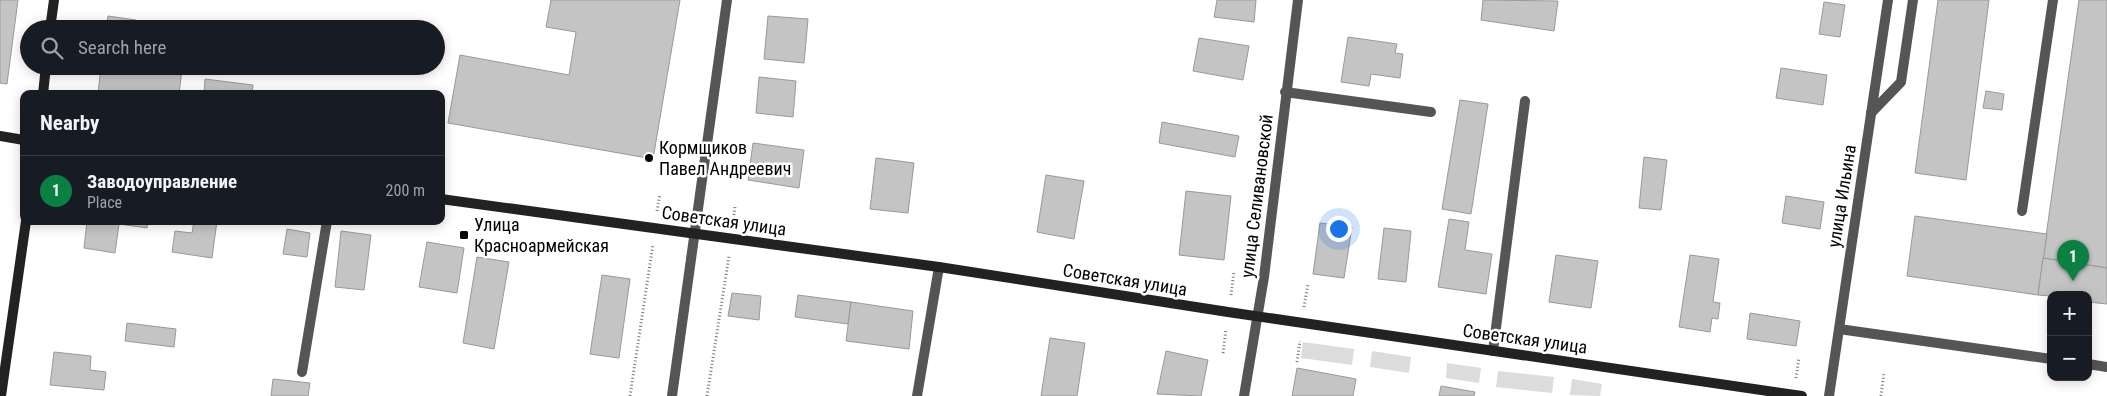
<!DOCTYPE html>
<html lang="en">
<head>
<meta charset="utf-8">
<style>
	:root { --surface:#171b24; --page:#20242c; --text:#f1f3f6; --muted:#9ea1a6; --line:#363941; --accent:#0b8043 }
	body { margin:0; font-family:"Roboto Condensed",sans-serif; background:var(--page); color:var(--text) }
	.controls { position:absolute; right:15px; bottom:15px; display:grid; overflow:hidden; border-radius:10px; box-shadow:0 2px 12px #0003 }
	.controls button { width:45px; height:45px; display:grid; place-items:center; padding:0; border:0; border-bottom:1px solid var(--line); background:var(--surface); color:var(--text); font:25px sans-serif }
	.you { position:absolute; left:1338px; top:228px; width:18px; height:18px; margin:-12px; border:4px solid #fff; border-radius:50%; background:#1a73e8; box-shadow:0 0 0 8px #1a73e833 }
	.badge { display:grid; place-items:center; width:32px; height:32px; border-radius:50%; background:var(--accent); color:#fff; font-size:16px; font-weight:700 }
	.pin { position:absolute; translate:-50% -41px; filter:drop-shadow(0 1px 2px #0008) }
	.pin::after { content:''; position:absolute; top:26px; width:18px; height:15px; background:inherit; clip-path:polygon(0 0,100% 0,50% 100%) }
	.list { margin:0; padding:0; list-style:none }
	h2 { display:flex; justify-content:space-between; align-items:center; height:65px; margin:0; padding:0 20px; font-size:21px }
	h2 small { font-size:16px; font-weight:400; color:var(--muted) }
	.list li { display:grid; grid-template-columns:32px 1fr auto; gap:15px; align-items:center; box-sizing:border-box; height:70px; padding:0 20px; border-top:1px solid var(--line) }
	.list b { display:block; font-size:19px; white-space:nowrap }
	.list p { margin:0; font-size:16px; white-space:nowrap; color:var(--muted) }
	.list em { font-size:16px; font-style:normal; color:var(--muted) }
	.icon { flex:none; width:28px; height:28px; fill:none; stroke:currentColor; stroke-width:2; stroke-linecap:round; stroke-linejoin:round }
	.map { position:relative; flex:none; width:2107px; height:396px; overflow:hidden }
	.search { position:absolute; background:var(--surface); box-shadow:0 2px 12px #0003; left:20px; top:20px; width:425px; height:55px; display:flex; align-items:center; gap:12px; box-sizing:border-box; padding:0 18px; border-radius:28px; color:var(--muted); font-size:19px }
	.panel { position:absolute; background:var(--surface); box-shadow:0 2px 12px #0003; left:20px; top:90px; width:425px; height:135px; border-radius:10px }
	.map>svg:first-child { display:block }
	.green { fill:#dcdcdc }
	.building { fill:#c4c4c4; stroke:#999 }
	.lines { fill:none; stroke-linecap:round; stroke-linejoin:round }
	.path { stroke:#777; stroke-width:3; stroke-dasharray:1 2.5; stroke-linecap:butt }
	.lane { stroke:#555; stroke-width:10 }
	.street { stroke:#555; stroke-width:10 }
	.secondary { stroke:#222; stroke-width:10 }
	.poi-dot { fill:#000; stroke:#fff; stroke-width:2 }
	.labels { text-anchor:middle; stroke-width:5; stroke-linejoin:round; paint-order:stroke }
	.poi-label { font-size:18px; fill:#000; stroke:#fff; text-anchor:start }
	.street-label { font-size:18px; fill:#000; stroke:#fff }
</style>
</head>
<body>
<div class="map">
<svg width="2107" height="396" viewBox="0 0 2107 396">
	<rect width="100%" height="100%" fill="#fff"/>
	<g class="green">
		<polygon points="1303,342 1354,349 1352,365 1301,358"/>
		<polygon points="1372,351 1411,357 1409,373 1370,367"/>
		<polygon points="1447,363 1481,368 1479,383 1446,378"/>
		<polygon points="1498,371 1554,377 1552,393 1496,387"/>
		<polygon points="1572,379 1602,384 1600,396 1570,395"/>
	</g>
	<g class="building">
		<polygon points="0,0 18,0 7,84 0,83"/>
		<polygon points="551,0 680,0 653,159 448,123 460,55 569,75 576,32 546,27"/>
		<polygon points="1217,0 1256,0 1254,22 1214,17"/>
		<polygon points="1483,0 1558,1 1554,31 1481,20"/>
		<polygon points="1938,0 1989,0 1966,180 1915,173"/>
		<polygon points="2079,0 2107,0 2107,268 2043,258"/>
		<polygon points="1824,2 1845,5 1840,37 1819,34"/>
		<polygon points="108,16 136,20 135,29 106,29"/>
		<polygon points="768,16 808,19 804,63 764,59"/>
		<polygon points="1348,37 1397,44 1395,53 1403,54 1400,78 1371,74 1369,86 1341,82"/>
		<polygon points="1199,38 1249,46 1243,80 1193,71"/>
		<polygon points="101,66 164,66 182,69 179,94 98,94"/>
		<polygon points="1781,68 1827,75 1823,105 1776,98"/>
		<polygon points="759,77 796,81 793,117 756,113"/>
		<polygon points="205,79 253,85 252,94 204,94"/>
		<polygon points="1986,91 2004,94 2002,110 1983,108"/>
		<polygon points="1460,100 1488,104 1471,214 1442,209"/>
		<polygon points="1162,122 1239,136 1235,157 1159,143"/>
		<polygon points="753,143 804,150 799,188 748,180"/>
		<polygon points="1644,157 1667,160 1661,210 1639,208"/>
		<polygon points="876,158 914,163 908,213 870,209"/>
		<polygon points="1046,175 1084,181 1074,239 1037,232"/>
		<polygon points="1186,191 1231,196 1224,260 1179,255"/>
		<polygon points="1786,196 1824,202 1820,229 1782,223"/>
		<polygon points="1915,216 2047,234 2038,295 1907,276"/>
		<polygon points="1449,219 1469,222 1465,250 1492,254 1486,294 1438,287"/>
		<polygon points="87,221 148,221 147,228 119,224 115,253 84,248"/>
		<polygon points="194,221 217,221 212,258 172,252 175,231 192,233"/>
		<polygon points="1320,223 1352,227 1344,278 1313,274"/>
		<polygon points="1384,228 1411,231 1406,282 1378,279"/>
		<polygon points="287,229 310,233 307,257 283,254"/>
		<polygon points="341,231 371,235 364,290 335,287"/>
		<polygon points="427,242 464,248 457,293 419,287"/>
		<polygon points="1556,255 1598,261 1591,308 1549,302"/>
		<polygon points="1690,255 1719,259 1713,302 1720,303 1718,319 1712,318 1710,332 1679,327"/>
		<polygon points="477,257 509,262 494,349 463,343"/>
		<polygon points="2043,258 2107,268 2107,304 2088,302 2088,295 2051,295 2051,296 2038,295"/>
		<polygon points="602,275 630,279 619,358 590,354"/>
		<polygon points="732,293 761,296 759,320 728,316"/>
		<polygon points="798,295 851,302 848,324 795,317"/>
		<polygon points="851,302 913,311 909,349 846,341"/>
		<polygon points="1750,313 1800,321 1796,346 1747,339"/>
		<polygon points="127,323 176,329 174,347 125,341"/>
		<polygon points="1050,338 1085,343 1077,396 1041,396"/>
		<polygon points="1166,351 1208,360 1201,396 1157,394"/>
		<polygon points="54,352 91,356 90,370 106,372 104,390 50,385"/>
		<polygon points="1297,368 1356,379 1353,396 1292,396"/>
		<polygon points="273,379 310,383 308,396 271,396"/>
		<polygon points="1441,386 1475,392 1474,396 1439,396"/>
	</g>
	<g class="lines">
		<g class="path">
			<polyline points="657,211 660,194"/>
			<polyline points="733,222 735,207"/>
			<polyline points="1231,295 1234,271"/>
			<polyline points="1304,307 1308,284"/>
			<polyline points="1223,353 1226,329"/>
			<polyline points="1297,362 1300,341"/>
			<polyline points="1796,378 1799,358"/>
			<polyline points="630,396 653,244"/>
			<polyline points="707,396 729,256"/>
			<polyline points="1881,396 1884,373"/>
		</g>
		<g class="lane">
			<polyline points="1285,92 1431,112"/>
			<polyline points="1871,113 1901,82 1913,0"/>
			<polyline points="2022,211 2053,0"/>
			<polyline points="1839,329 2051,359"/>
			<polyline points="1493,351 1525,101"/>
			<polyline points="2088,364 2107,367"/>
			<polyline points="302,372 327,221"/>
			<polyline points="917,396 939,267"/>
		</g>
		<g class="street">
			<polyline points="672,396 727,0"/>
			<polyline points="1244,396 1264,277 1298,0"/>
			<polyline points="1829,396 1888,0"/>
		</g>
		<g class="secondary">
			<polyline points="50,29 54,0"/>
			<polyline points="43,94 46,66"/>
			<polyline points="0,136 24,140"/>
			<polyline points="441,199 939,267 1228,312 1802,396"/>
			<polyline points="1,396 26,221"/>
		</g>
	</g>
	<g class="poi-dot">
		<circle cx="649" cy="158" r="5"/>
		<rect x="459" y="230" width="10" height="10" rx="2.5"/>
	</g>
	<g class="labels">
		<g class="poi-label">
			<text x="659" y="154">Кормщиков<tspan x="659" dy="21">Павел Андреевич</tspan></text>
			<text x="474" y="231">Улица<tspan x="474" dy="21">Красноармейская</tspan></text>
		</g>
		<g class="street-label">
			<text transform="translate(1257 196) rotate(-83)" y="6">улица Селивановской</text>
			<text transform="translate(1842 196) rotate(-81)" y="6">улица Ильина</text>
			<text transform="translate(724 221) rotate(8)" y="6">Советская улица</text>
			<text transform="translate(1125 280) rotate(9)" y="6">Советская улица</text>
			<text transform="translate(1525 339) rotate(8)" y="6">Советская улица</text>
		</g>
	</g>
</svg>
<div class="controls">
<button>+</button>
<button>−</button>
</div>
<div class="you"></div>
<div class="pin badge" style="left:2073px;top:281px">1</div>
<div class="search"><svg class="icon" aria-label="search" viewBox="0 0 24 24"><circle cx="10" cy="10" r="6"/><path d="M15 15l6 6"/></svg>Search here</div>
<section class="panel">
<h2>Nearby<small></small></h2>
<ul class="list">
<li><span class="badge">1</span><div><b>Заводоуправление</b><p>Place</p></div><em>200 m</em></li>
</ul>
</section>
</div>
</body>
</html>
